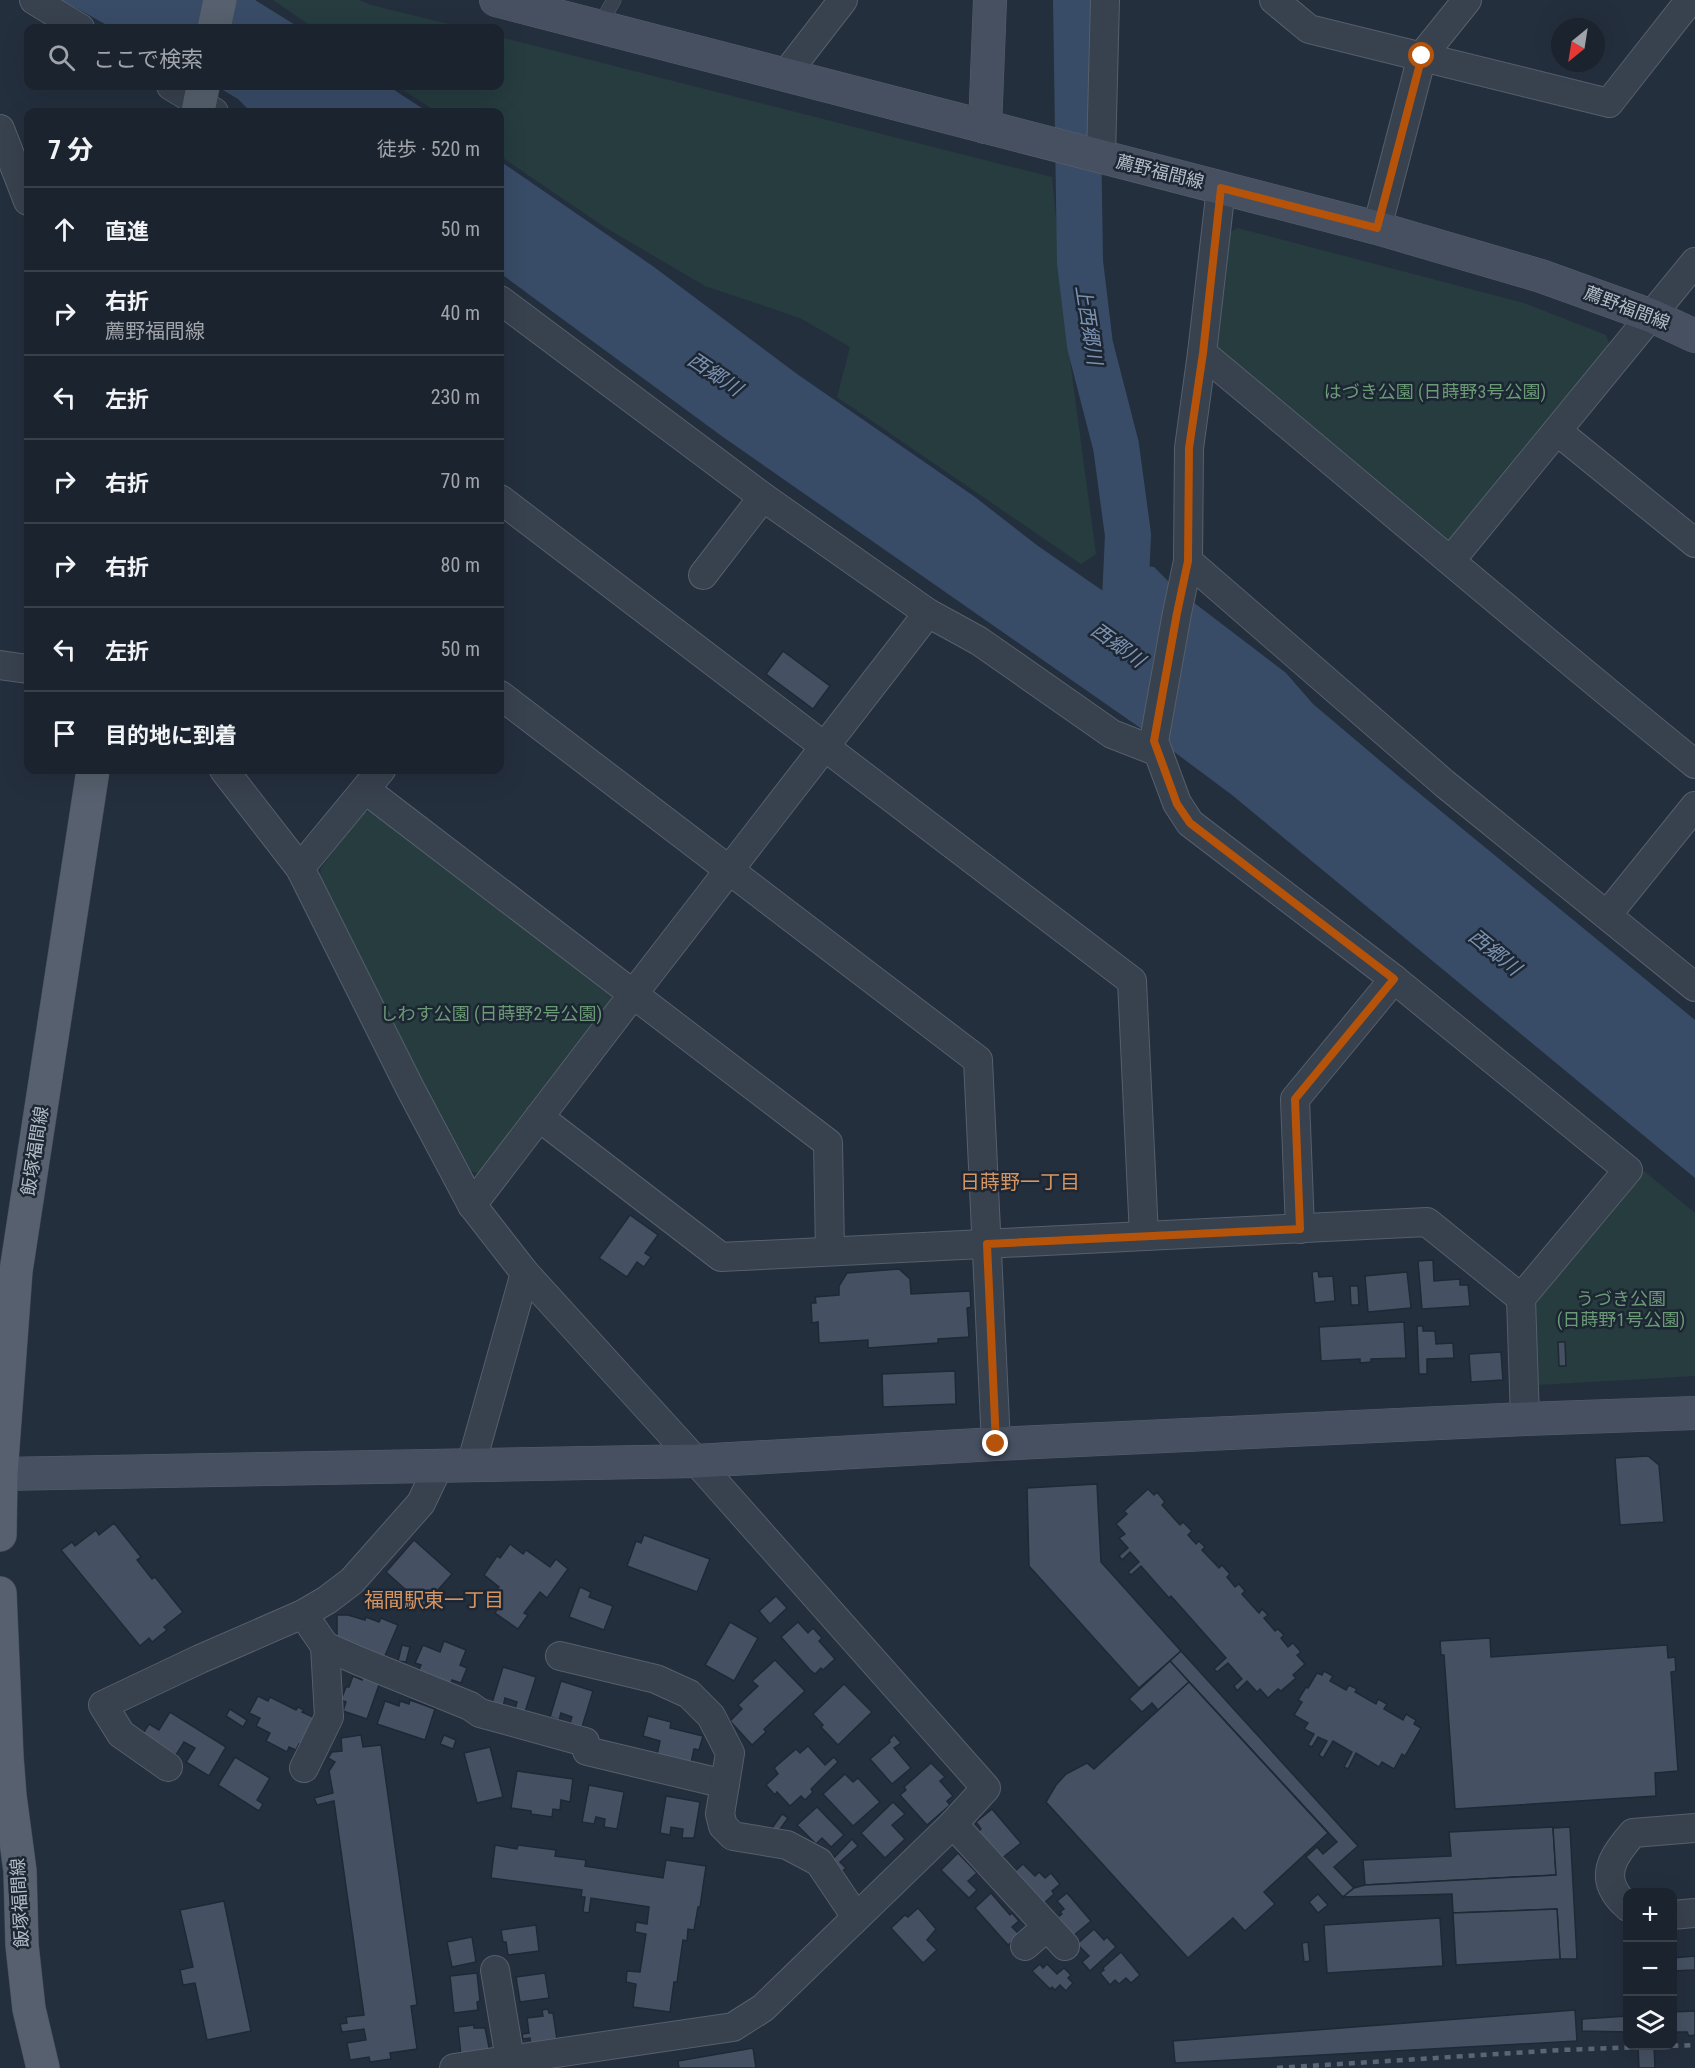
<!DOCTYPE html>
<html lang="ja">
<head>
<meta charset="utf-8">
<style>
	:root { --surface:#1b232e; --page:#242b36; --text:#f1f3f6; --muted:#a0a4aa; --line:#39404a }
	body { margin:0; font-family:"Roboto Condensed","Noto Sans JP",sans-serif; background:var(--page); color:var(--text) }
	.controls { position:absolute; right:18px; bottom:18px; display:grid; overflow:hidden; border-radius:12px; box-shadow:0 6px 24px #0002 }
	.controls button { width:54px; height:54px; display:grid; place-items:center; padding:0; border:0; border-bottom:2px solid var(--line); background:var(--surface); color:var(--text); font:30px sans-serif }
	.compass { position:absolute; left:1551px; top:18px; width:54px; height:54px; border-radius:50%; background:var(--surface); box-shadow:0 6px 24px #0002; rotate:210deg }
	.stop { position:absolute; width:18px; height:18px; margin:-14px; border:4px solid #b45309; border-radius:50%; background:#fff }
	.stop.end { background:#b45309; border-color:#fff; box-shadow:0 2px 6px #0008 }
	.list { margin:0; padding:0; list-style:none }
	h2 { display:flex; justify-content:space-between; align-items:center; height:78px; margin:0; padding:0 24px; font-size:26px }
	h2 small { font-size:20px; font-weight:400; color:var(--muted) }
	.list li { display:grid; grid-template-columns:39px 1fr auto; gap:18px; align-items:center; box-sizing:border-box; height:84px; padding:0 24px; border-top:2px solid var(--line) }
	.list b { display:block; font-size:22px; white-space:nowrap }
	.list p { margin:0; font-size:20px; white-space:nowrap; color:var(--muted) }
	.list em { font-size:20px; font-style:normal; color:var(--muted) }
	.icon { flex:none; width:33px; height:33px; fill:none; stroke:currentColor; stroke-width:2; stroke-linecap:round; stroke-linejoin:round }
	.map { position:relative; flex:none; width:1695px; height:2068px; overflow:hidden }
	.search { position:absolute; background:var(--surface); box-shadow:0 6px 24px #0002; left:24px; top:24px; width:480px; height:66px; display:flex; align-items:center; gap:15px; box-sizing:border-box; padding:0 21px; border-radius:12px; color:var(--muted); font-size:22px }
	.panel { position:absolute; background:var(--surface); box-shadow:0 6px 24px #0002; left:24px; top:108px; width:480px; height:666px; border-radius:12px }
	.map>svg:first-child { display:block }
	.green { fill:#263c3f }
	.water { fill:#394c67 }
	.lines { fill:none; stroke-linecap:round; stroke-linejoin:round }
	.river { stroke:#394c67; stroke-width:46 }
	.building { fill:#455162; stroke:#1f2835; stroke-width:1.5 }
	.lane-casing { stroke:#565f6c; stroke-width:15 }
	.street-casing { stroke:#565f6c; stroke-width:30 }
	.secondary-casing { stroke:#565f6c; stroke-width:34 }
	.primary-casing { stroke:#414a57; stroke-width:34 }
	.lane { stroke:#38414e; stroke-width:14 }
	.street { stroke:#38414e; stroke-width:28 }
	.secondary { stroke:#465061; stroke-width:33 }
	.primary { stroke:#56606e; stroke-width:33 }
	.rail { stroke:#5a6575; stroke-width:4.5; stroke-dasharray:6 6; stroke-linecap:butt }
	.route { stroke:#b45309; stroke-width:8 }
	.labels { text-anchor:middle; stroke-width:5; stroke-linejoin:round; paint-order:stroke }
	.street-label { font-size:18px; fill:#b4bcc9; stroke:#1d2633 }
	.park-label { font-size:18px; fill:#6b9a76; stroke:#1d2633 }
	.water-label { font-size:20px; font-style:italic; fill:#7c92b1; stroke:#1d2633 }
	.neighbourhood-label { font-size:20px; fill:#d59563; stroke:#1d2633 }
</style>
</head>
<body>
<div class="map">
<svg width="1695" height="2068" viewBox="0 0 1695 2068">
	<rect width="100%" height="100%" fill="#242f3e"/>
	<g class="green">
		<polygon points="273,0 359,0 371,5 465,28 314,28"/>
		<polygon points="500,37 1052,177 1069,353 1096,554 1081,564 837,397 850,347 800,318 705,286 606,228 500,156 500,112 437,112 397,86 500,86"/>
		<polygon points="1238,228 1524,303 1606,335 1610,346 1455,539 1443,541 1218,349 1215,335 1230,232"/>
		<polygon points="372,811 610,988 612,1004 481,1175 468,1170 320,879 321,868 360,813"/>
		<polygon points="1644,1171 1695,1213 1695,1376 1538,1385 1532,1310 1540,1293"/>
	</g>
	<g class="water">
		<polygon points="62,0 255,0 300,28 112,28"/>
		<polygon points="216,86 388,86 428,112 251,112 238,99"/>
		<polygon points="500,161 654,267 797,374 975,497 1038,546 1106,593 1147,566 1154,567 1176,589 1286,673 1313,704 1397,775 1695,1020 1695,1178 1232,795 1169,748 723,437 500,273"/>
	</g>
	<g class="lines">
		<polyline class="river" points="1076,0 1080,262 1090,345 1116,446 1128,535 1123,643"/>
	</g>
	<g class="building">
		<polygon points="783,651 830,686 813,709 766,674"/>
		<polygon points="630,1215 658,1235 645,1253 651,1257 644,1267 637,1262 627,1277 599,1258"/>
		<polygon points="1433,1260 1434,1281 1460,1279 1460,1285 1468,1285 1470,1306 1422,1309 1418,1261"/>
		<polygon points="899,1269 910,1279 911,1294 970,1291 971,1307 967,1308 969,1337 938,1339 938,1343 868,1348 868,1340 819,1343 818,1322 812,1323 811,1303 816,1303 815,1297 839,1295 839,1286 847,1273"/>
		<polygon points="1318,1271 1319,1277 1333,1276 1335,1301 1315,1303 1312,1272"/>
		<polygon points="1407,1272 1411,1308 1368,1312 1365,1276"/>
		<polygon points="1350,1286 1358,1286 1359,1305 1351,1305"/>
		<polygon points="1404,1322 1406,1358 1371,1359 1371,1362 1360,1363 1360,1359 1321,1361 1319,1327"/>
		<polygon points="1417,1326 1423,1326 1423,1331 1435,1331 1436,1344 1453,1343 1454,1358 1427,1359 1427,1374 1419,1374"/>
		<polygon points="1558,1342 1565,1342 1566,1366 1559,1366"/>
		<polygon points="1501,1352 1503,1380 1471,1382 1469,1354"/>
		<polygon points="955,1371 956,1404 883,1407 882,1374"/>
		<polygon points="1648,1456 1659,1465 1664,1522 1620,1525 1615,1458"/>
		<polygon points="1097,1484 1101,1562 1181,1651 1139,1688 1029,1566 1027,1488"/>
		<polygon points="1148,1489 1154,1495 1157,1492 1165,1502 1162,1505 1180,1525 1183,1522 1192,1531 1188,1535 1196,1544 1199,1541 1205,1547 1202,1550 1219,1568 1222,1565 1230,1574 1227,1577 1235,1587 1239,1584 1245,1591 1242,1594 1259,1613 1262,1609 1268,1615 1264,1618 1275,1631 1278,1629 1284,1635 1281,1638 1288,1647 1293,1643 1301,1652 1297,1655 1305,1664 1293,1675 1296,1678 1281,1691 1278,1689 1268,1698 1260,1689 1257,1692 1247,1681 1237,1691 1234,1686 1242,1679 1228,1663 1217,1672 1214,1669 1226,1658 1171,1596 1169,1598 1141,1566 1131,1575 1128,1572 1139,1562 1130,1552 1122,1560 1119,1556 1128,1548 1119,1538 1125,1534 1116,1524 1127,1514 1124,1511"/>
		<polygon points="114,1523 141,1557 137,1560 152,1579 155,1577 183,1612 164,1627 167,1630 152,1642 149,1638 140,1646 61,1550 72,1542 75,1546 96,1530 99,1535"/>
		<polygon points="644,1535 710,1559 697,1592 627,1566 636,1541 641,1543"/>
		<polygon points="414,1540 452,1574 424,1606 386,1572"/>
		<polygon points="510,1544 523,1554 526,1550 550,1567 556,1559 568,1569 547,1598 540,1592 524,1613 528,1615 518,1629 495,1613 498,1608 489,1601 499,1587 484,1575 497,1556 500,1558"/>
		<polygon points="580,1587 591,1592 589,1597 613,1606 604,1630 569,1617"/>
		<polygon points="776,1596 787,1608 770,1624 759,1611"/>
		<polygon points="337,1615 348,1615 365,1620 366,1617 379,1622 381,1618 398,1625 384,1658 337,1640"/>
		<polygon points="730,1622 758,1638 734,1681 705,1665"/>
		<polygon points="798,1622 808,1633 813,1628 822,1638 819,1641 835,1659 823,1670 821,1668 815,1674 810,1670 781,1637"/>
		<polygon points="1490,1638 1491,1657 1667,1645 1668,1658 1675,1657 1676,1671 1671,1672 1678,1771 1655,1773 1656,1796 1455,1809 1444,1655 1441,1655 1440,1641"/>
		<polygon points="444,1641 466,1650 460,1665 467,1668 461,1683 452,1680 451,1684 418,1672 421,1665 415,1663 423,1645 440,1652"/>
		<polygon points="402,1645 410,1647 406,1662 398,1661"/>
		<polygon points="1181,1651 1358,1846 1334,1867 1354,1888 1343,1897 1306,1857 1317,1847 1323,1854 1337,1842 1170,1661"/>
		<polygon points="775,1660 805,1691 764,1729 766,1732 752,1745 730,1721 742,1709 738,1705 758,1686 752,1681"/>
		<polygon points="1170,1661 1189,1682 1158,1710 1152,1703 1142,1712 1129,1699"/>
		<polygon points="503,1667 536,1677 525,1712 515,1709 517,1702 505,1698 503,1707 492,1703"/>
		<polygon points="1324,1671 1333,1676 1330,1681 1346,1690 1349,1685 1357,1689 1355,1692 1376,1704 1378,1699 1387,1704 1384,1709 1403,1720 1406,1714 1416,1720 1414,1724 1421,1728 1405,1756 1402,1754 1394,1769 1382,1762 1379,1767 1356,1753 1348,1769 1344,1767 1352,1752 1333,1741 1323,1758 1319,1755 1327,1741 1318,1737 1312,1747 1308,1745 1314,1734 1304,1729 1308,1723 1294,1715 1302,1702 1298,1700 1306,1687 1308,1688 1317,1673 1322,1675"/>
		<polygon points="353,1676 362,1680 363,1676 380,1682 367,1719 343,1711 346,1702 341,1700 346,1687 349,1687"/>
		<polygon points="561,1681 593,1691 582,1727 570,1723 572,1717 561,1713 559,1720 550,1717"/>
		<polygon points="1189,1682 1328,1833 1264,1892 1275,1904 1245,1931 1233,1918 1188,1958 1046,1802 1056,1785 1066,1774 1087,1763 1094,1769"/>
		<polygon points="844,1684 872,1712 838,1745 821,1727 823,1725 813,1714"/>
		<polygon points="258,1696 268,1701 270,1697 296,1710 298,1707 304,1710 302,1712 315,1718 302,1745 299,1744 296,1750 289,1747 287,1752 266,1741 270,1733 256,1726 260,1718 249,1713"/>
		<polygon points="410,1700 435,1709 425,1740 377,1724 385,1701 399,1706 400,1701 409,1704"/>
		<polygon points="230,1709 247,1720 243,1727 226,1716"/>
		<polygon points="170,1712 226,1747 209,1776 186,1762 195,1748 184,1742 176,1755 142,1735 149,1724 159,1730"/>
		<polygon points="648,1716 671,1722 670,1728 703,1736 699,1750 694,1749 691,1763 657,1755 660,1741 643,1736"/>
		<polygon points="361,1735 363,1747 381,1745 417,2005 411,2006 417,2049 390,2053 391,2059 370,2062 369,2057 350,2060 347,2043 366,2040 364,2029 342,2032 340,2024 347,2023 346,2017 364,2015 334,1801 317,1805 314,1798 333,1793 329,1771 335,1762 328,1758 332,1752 342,1751 341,1738"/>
		<polygon points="444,1735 456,1740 453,1749 440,1744"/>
		<polygon points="894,1735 901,1743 894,1748 911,1768 892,1784 870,1759 890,1742 889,1740"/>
		<polygon points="808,1746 825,1765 834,1757 838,1762 811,1789 813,1792 805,1800 801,1796 790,1806 777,1792 775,1795 766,1785 778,1774 774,1768 796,1749 800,1753"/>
		<polygon points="490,1747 503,1797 477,1803 464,1753"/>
		<polygon points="235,1757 270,1778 257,1800 263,1804 259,1811 218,1785"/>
		<polygon points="931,1763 945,1777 940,1781 953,1796 947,1801 950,1805 927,1825 900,1795 906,1790 904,1787"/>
		<polygon points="517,1771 573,1779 570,1802 561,1800 560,1810 553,1809 552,1817 531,1814 531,1811 511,1808"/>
		<polygon points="845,1774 853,1782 858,1778 880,1802 853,1826 823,1794"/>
		<polygon points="589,1785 624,1792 617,1829 604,1827 605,1819 596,1817 594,1824 582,1822"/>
		<polygon points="666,1796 700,1802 694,1838 682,1838 683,1829 671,1827 670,1835 660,1833"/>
		<polygon points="893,1802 905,1814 892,1825 905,1839 885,1858 861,1833"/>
		<polygon points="817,1807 844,1835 831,1847 822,1838 816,1844 797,1825"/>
		<polygon points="992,1809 1021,1843 1001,1859 978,1832 981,1829 976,1822"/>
		<polygon points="782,1814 788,1818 778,1832 772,1828"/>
		<polygon points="1553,1827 1556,1875 1365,1885 1363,1860 1451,1856 1449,1832"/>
		<polygon points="1570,1827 1577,1959 1560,1959 1557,1909 1453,1913 1452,1894 1343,1897 1354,1888 1365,1885 1556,1875 1553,1828"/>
		<polygon points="852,1839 858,1846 840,1862 846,1868 840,1873 830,1862"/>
		<polygon points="495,1845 517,1849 518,1845 556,1850 555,1856 586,1860 585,1866 663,1878 666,1860 706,1866 700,1907 698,1907 694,1930 688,1929 687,1941 683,1940 677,1982 674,1982 670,2012 633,2007 636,1984 626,1982 627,1971 640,1972 646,1934 635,1932 636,1922 647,1924 649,1907 591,1898 589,1913 583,1912 585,1897 581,1897 582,1890 491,1878"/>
		<polygon points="958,1853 977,1873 968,1881 977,1890 969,1898 941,1870"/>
		<polygon points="1023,1864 1035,1876 1039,1872 1045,1878 1051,1873 1060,1884 1052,1891 1054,1894 1043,1904 1014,1872"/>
		<polygon points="991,1893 1010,1915 1012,1913 1019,1921 1012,1927 1020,1935 1008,1945 975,1908"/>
		<polygon points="1067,1893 1091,1921 1073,1936 1058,1917 1062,1914 1060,1912 1064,1909 1057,1901"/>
		<polygon points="1318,1894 1328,1905 1318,1913 1309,1902"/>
		<polygon points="224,1901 251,2031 207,2040 195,1983 183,1985 180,1970 193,1967 180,1910"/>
		<polygon points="918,1908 936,1929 927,1940 937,1950 923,1963 891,1928 905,1915 908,1917"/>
		<polygon points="1557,1909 1560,1959 1456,1965 1453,1913"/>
		<polygon points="1440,1918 1443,1966 1327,1973 1324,1925"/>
		<polygon points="536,1925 539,1951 508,1955 506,1942 503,1942 501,1930"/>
		<polygon points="1094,1929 1104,1940 1107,1937 1116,1947 1090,1971 1082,1962 1089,1956 1077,1944"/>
		<polygon points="472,1937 476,1962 452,1967 447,1942"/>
		<polygon points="1308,1942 1310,1961 1304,1962 1302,1943"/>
		<polygon points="1121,1952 1140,1975 1131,1983 1126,1978 1119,1984 1115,1980 1110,1985 1100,1973 1104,1970 1103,1968"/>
		<polygon points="1695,1956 1695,1970 1672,1971 1672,1958"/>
		<polygon points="1040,1964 1043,1968 1047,1964 1057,1974 1064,1968 1071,1975 1068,1978 1073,1983 1066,1991 1060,1985 1055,1990 1052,1987 1050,1989 1032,1971"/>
		<polygon points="477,1973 480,2001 477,2002 478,2010 454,2013 450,1976"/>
		<polygon points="545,1973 549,1998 520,2002 516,1977"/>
		<polygon points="548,2009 549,2013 553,2013 557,2040 531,2044 530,2038 523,2039 522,2034 529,2033 527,2018 543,2016 542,2010"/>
		<polygon points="1575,2010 1577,2041 1175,2063 1173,2041"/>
		<polygon points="1695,2011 1695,2035 1689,2036 1687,2032 1672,2032 1672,2012"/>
		<polygon points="1628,2016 1628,2032 1582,2031 1582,2019"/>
		<polygon points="474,2025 474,2028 485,2028 490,2052 461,2056 458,2027"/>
		<polygon points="1638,2046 1654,2046 1655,2068 1639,2068"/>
		<polygon points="753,2048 756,2068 679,2068 678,2061"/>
	</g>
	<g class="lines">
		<defs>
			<polyline id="lane" points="599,26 614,0"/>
			<g id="street">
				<polyline points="34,0 80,28"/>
				<polyline points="1274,0 1309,29 1609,103 1690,0"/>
				<polyline points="785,75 843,0"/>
				<polyline points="171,86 214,112"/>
				<polyline points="0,129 28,201"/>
				<polyline points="1101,157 1105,0"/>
				<polyline points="1221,188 1202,353 1189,448 1188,561 1177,613 1154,741 1177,803 1190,823 1394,979 1628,1170 1521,1298 1525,1419"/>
				<polyline points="1377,228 1422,56 1467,0"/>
				<polyline points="500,300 763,497 928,613 979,641 1112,734 1158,752"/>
				<path d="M1202,353c165,137 327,276 493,411"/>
				<polyline points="1557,431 1695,543"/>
				<polyline points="500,499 1132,981 1144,1236"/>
				<polyline points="1451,560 1695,262"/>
				<polyline points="1188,561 1445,784 1695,987"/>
				<polyline points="703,575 763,497"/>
				<polyline points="0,665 28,669"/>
				<polyline points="500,695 978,1060 996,1444"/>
				<polyline points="224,770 300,868 410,1088 472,1205 525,1273 696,1461 986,1788 953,1824 763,2008 733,2027 454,2068"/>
				<polyline points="366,790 828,1143 830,1251"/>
				<polyline points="300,868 381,770"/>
				<polyline points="1607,915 1695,806"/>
				<polyline points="539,1117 721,1257 1427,1222 1521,1298"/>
				<polyline points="472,1205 634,993 928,613"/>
				<polyline points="1300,1229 1295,1099 1394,979"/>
				<polyline points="471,1465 525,1273"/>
				<polyline points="303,1614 325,1646 359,1661 470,1706 480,1713 585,1742 587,1751 725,1784"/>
				<polyline points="560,1656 656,1679 689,1694 711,1716 730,1753 720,1814 723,1826 733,1836 787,1845 819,1862 856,1917"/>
				<polyline points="168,1767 121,1734 103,1705 200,1659 303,1614 327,1600 352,1581 421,1503 439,1465"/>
				<polyline points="304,1768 329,1717 325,1646"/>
				<polyline points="953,1824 1065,1946"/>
				<path d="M1628,1907c-5,-5 -10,-9 -13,-15 -14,-22 4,-43 18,-59l62,-5"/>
				<polyline points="1672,1915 1695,1913"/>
				<polyline points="1025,1946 1047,1927"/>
				<polyline points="495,1970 510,2059"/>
			</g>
			<g id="secondary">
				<polyline points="496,0 1377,228 1541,276 1652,316 1695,336"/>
				<polyline points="985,127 990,0"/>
				<polyline points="1,1474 696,1461 996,1444 1525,1419 1695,1413"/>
			</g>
			<g id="primary">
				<polyline points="214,28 220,0"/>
				<polyline points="198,112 203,86"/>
				<polyline points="0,1535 1,1474 16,1271 93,770"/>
				<polyline points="0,1593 7,1757 10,1796 20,1871 22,1945 29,2009 43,2068"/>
			</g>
		</defs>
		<use href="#lane" class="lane-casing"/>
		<use href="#street" class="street-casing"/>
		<use href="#secondary" class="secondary-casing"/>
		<use href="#primary" class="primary-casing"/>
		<use href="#lane" class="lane"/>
		<use href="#street" class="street"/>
		<use href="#secondary" class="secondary"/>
		<use href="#primary" class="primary"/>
		<polyline class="rail" points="1277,2068 1561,2050 1695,2045"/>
	</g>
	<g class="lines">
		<polyline class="route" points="996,1444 987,1244 1300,1229 1295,1099 1394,979 1190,823 1177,804 1154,741 1177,613 1188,561 1189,448 1203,353 1221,188 1377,228 1422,56"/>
	</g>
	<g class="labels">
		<g class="street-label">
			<text transform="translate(1160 172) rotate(14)" y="6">薦野福間線</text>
			<text transform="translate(1627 308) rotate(21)" y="6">薦野福間線</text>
			<text transform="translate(35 1151) rotate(-81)" y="6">飯塚福間線</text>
			<text transform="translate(20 1903) rotate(-93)" y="6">飯塚福間線</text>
		</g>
		<g class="park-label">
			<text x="1435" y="398">はづき公園 (日蒔野3号公園)</text>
			<text x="491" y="1020">しわす公園 (日蒔野2号公園)</text>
			<text x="1621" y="1305">うづき公園<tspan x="1621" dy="21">(日蒔野1号公園)</tspan></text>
		</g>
		<g class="water-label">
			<text transform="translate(1089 325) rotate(81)" y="7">上西郷川</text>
			<text transform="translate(715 374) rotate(34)" y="7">西郷川</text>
			<text transform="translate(1118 645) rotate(36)" y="7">西郷川</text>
			<text transform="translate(1495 952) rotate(39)" y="7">西郷川</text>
		</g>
		<g class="neighbourhood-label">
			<text x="1020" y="1189">日蒔野一丁目</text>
			<text x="434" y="1607">福間駅東一丁目</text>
		</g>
	</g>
</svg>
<div class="controls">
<button>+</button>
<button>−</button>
<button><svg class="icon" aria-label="layers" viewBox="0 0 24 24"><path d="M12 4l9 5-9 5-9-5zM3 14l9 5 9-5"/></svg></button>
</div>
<svg class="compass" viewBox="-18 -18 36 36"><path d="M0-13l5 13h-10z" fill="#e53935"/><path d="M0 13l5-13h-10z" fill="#a0a4aa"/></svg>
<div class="stop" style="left:1422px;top:56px"></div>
<div class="stop end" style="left:996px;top:1444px"></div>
<div class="search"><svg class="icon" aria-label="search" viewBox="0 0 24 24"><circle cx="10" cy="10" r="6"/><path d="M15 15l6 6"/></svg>ここで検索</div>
<section class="panel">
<h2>7 分<small>徒歩 · 520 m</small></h2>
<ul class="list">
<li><svg class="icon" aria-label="ahead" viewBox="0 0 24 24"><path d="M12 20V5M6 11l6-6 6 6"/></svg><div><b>直進</b></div><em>50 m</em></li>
<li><svg class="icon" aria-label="right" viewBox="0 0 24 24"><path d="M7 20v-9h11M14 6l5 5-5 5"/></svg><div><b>右折</b><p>薦野福間線</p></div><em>40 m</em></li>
<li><svg class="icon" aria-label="left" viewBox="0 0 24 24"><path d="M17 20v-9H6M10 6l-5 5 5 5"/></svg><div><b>左折</b></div><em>230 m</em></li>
<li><svg class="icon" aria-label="right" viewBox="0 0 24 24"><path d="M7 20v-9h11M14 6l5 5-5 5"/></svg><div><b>右折</b></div><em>70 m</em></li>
<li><svg class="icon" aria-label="right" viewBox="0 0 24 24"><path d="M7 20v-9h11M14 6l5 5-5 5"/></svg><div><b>右折</b></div><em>80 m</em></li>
<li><svg class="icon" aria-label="left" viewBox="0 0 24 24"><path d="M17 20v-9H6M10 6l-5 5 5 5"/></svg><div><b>左折</b></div><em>50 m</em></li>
<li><svg class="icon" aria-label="arrive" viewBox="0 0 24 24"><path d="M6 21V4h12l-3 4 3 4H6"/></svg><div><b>目的地に到着</b></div></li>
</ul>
</section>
</div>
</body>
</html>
